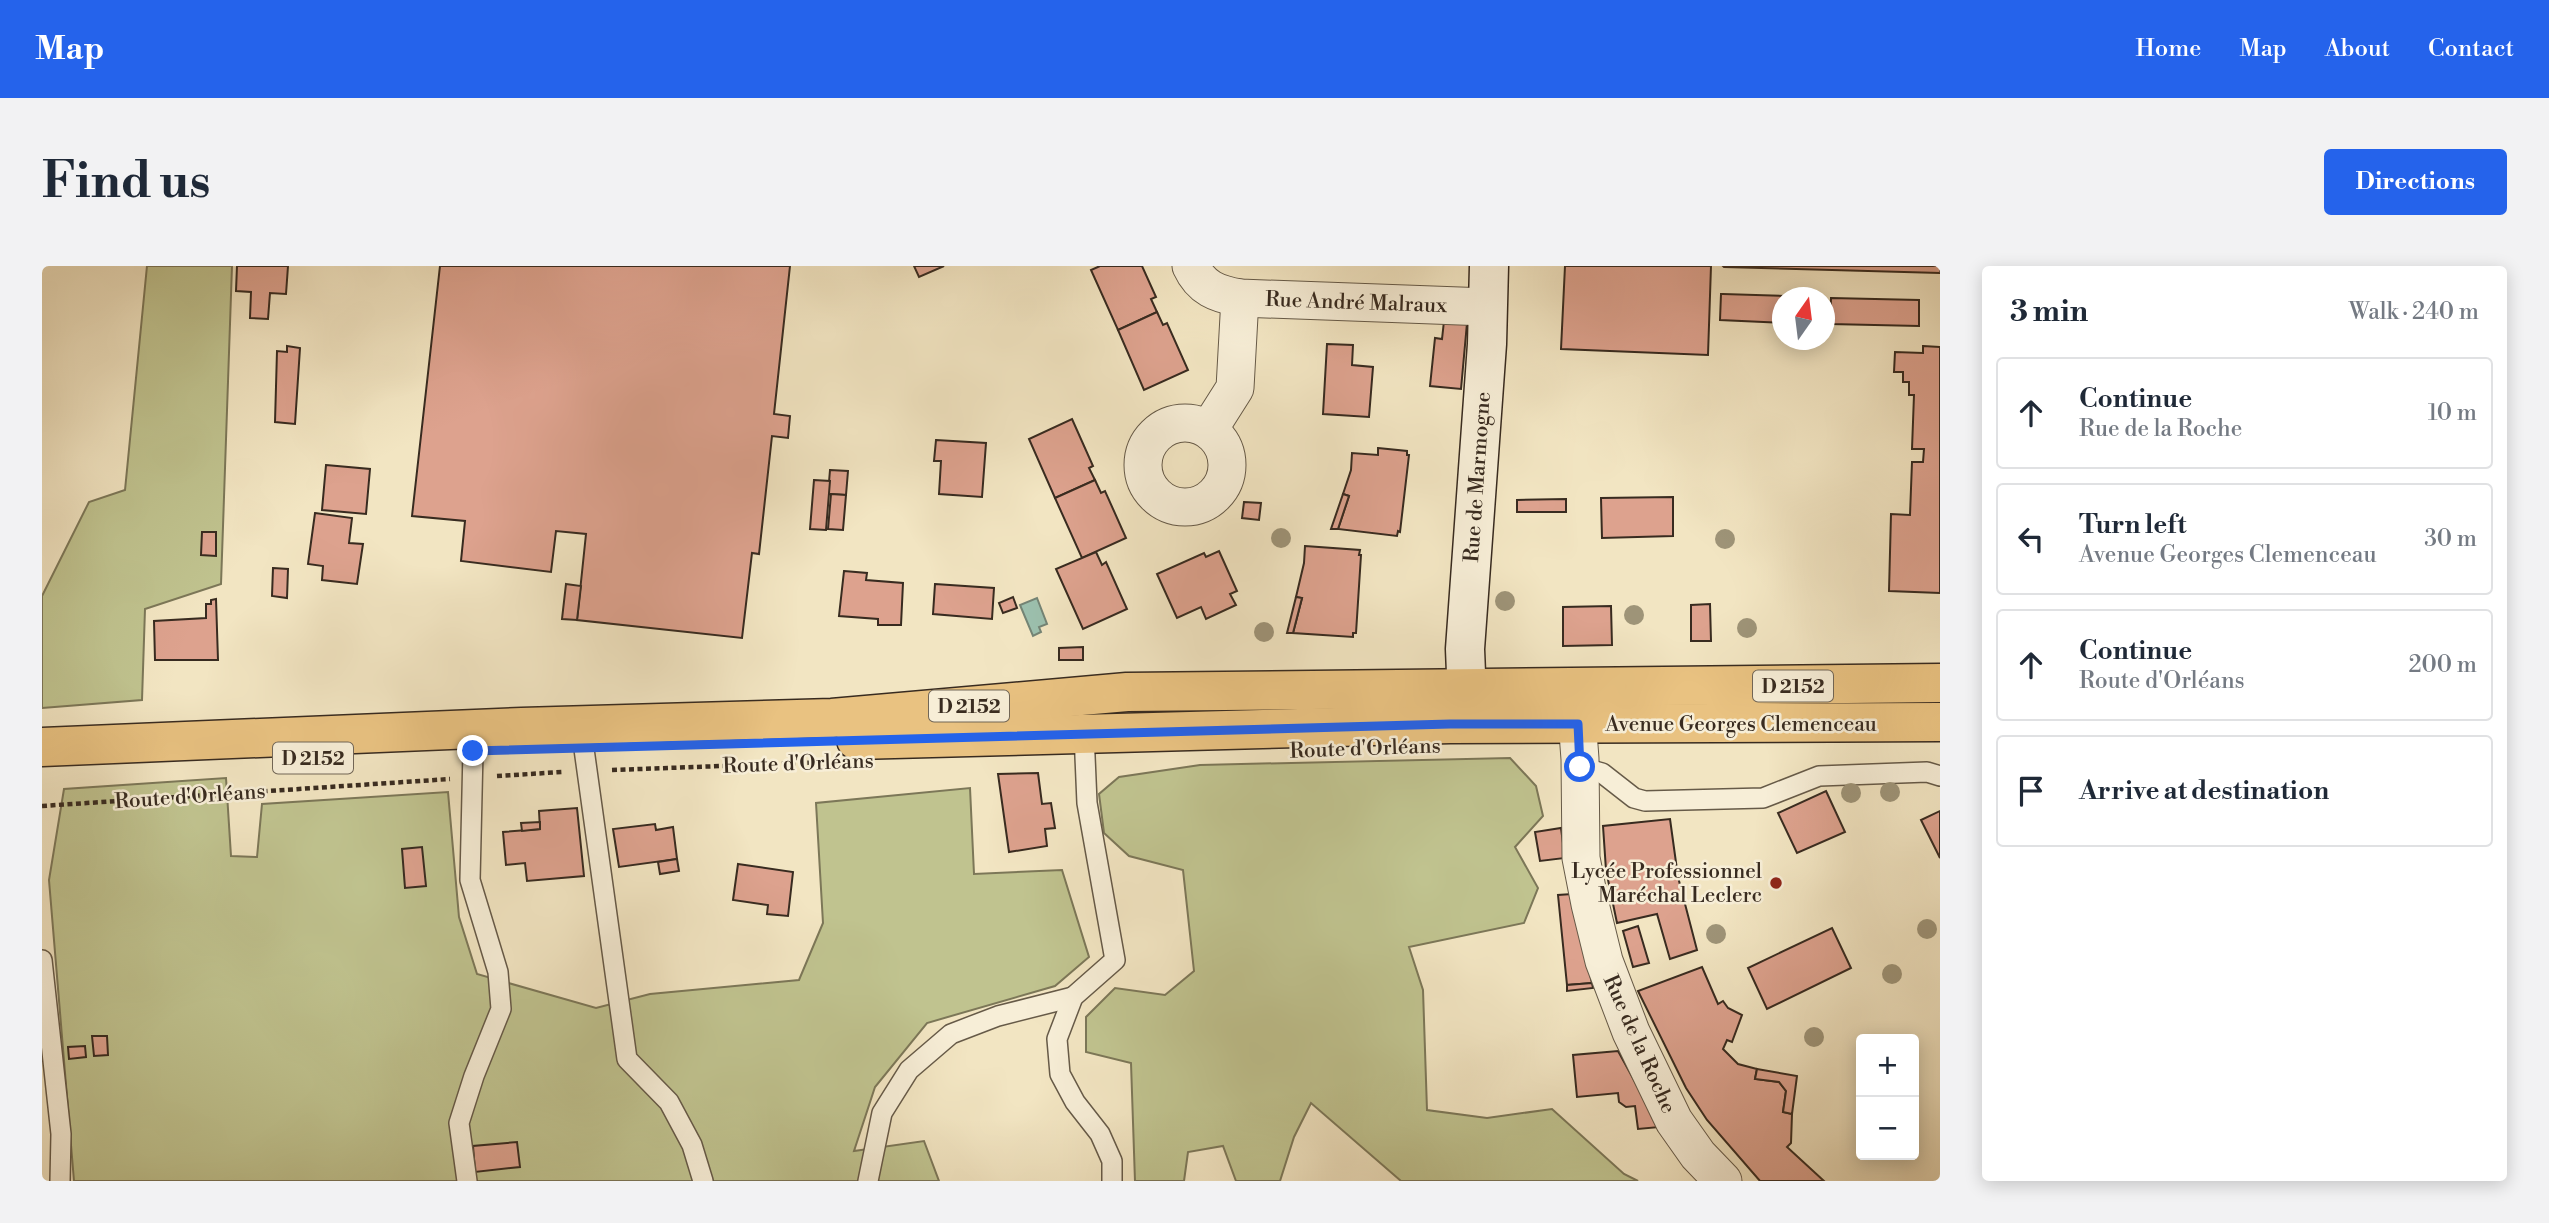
<!DOCTYPE html>
<html lang="en">
<head>
<meta charset="utf-8">
<style>
	:root { --surface:#fff; --page:#f2f2f3; --text:#1f2937; --muted:#747a83; --line:#e0e1e3; --accent:#2563eb }
	body { margin:0; font-family:"Libre Bodoni",serif; background:var(--page); color:var(--text) }
	.controls { position:absolute; right:21px; bottom:21px; display:grid; overflow:hidden; border-radius:7px; box-shadow:0 4px 18px #0003 }
	.controls button { width:63px; height:63px; display:grid; place-items:center; padding:0; border:0; border-bottom:2px solid var(--line); background:var(--surface); color:var(--text); font:35px sans-serif }
	.compass { position:absolute; left:1730px; top:21px; width:63px; height:63px; border-radius:50%; background:var(--surface); box-shadow:0 4px 18px #0003; rotate:14deg }
	.stop { position:absolute; width:21px; height:21px; margin:-16px; border:5px solid #2563eb; border-radius:50%; background:#fff }
	.stop.end { background:#2563eb; border-color:#fff; box-shadow:0 2px 7px #0008 }
	.list { margin:0; padding:0; list-style:none }
	h2 { display:flex; justify-content:space-between; align-items:center; height:91px; margin:0; padding:0 28px; font-size:30px }
	h2 small { font-size:23px; font-weight:400; color:var(--muted) }
	.list li { display:grid; grid-template-columns:46px 1fr auto; gap:21px; align-items:center; box-sizing:border-box; height:112px; margin:0 14px 14px; padding:0 14px; border:2px solid var(--line); border-radius:7px }
	.list b { display:block; font-size:26px; white-space:nowrap }
	.list p { margin:0; font-size:23px; white-space:nowrap; color:var(--muted) }
	.list em { font-size:23px; font-style:normal; color:var(--muted) }
	.icon { flex:none; width:38px; height:38px; fill:none; stroke:currentColor; stroke-width:2; stroke-linecap:round; stroke-linejoin:round }
	.map { position:relative; flex:none; width:1898px; height:915px; overflow:hidden; border-radius:7px }
	header { display:flex; align-items:center; gap:42px; box-sizing:border-box; height:98px; padding:0 35px; background:var(--accent); color:#fff }
	header strong { font-size:33px }
	nav { display:flex; gap:38px; margin-inline-start:auto; font-size:24px }
	.intro { display:flex; align-items:center; justify-content:space-between; box-sizing:border-box; height:168px; padding:0 42px }
	h1 { margin:0; font-size:49px }
	.button { padding:18px 32px; border-radius:7px; background:var(--accent); color:#fff; font-size:24px; font-weight:700 }
	main { display:flex; gap:42px; padding:0 42px }
	aside { flex:1; background:var(--surface); border-radius:7px; box-shadow:0 4px 18px #0003 }
	.map>svg:first-child { display:block }
	.green { fill:#c0c38f; stroke:#7c7758; stroke-width:2 }
	.water { fill:#9cc0ae; stroke:#748475; stroke-width:2 }
	.building { fill:#dda28e; stroke:#382b20; stroke-width:2 }
	.lines { fill:none; stroke-linecap:round; stroke-linejoin:round }
	.lane-casing { stroke:#665a48; stroke-width:22 }
	.street-casing { stroke:#665a48; stroke-width:39 }
	.secondary-casing { stroke:#382b20; stroke-width:41 }
	.primary-casing { stroke:#382b20; stroke-width:41 }
	.path { stroke:#382b20; stroke-width:4.5; stroke-dasharray:5 3.5; stroke-linecap:butt }
	.lane { stroke:#f7eed7; stroke-width:19 }
	.street { stroke:#f7eed7; stroke-width:37 }
	.secondary { stroke:#f7eed7; stroke-width:38 }
	.primary { stroke:#e9c281; stroke-width:38 }
	.tree { fill:#9e9478 }
	.route { stroke:#2563eb; stroke-width:9 }
	.poi-dot { fill:#8f2418; stroke:#f7eed7; stroke-width:2.5 }
	.labels { text-anchor:middle; stroke-width:5; stroke-linejoin:round; paint-order:stroke }
	.shield { fill:#f7eed7; stroke:#716657; stroke-width:2 }
	.shield-label { font-size:19px; font-weight:bold; fill:#382b20 }
	.street-label { font-size:21px; fill:#382b20; stroke:#f7eed7 }
	.poi-label { font-size:21px; fill:#382b20; stroke:#f7eed7; text-anchor:end }
</style>
</head>
<body>
<header>
<strong>Map</strong>
<nav><a>Home</a><a>Map</a><a>About</a><a>Contact</a></nav>
</header>
<div class="intro"><h1>Find us</h1><a class="button">Directions</a></div>
<main>
<div class="map">
<svg width="1898" height="915" viewBox="0 0 1898 915">
	<rect width="100%" height="100%" fill="#f2e5c2"/>
	<filter id="stains"><feTurbulence type="fractalNoise" baseFrequency=".00286" numOctaves="4"/><feColorMatrix values="0 0 0 0 .2 0 0 0 0 .09 0 0 0 0 .02 0 0 0 .5 -.17"/></filter>
	<radialGradient id="worn" r=".72"><stop offset=".6" stop-color="#630" stop-opacity="0"/><stop offset="1" stop-color="#630" stop-opacity=".3"/></radialGradient>
	<g class="green">
		<polygon points="105,0 190,0 179,318 103,343 100,434 0,442 0,330 47,236 83,224"/>
		<polygon points="1468,492 1494,520 1501,550 1473,581 1496,622 1482,657 1367,681 1381,724 1385,844 1445,852 1510,843 1582,908 1596,915 1359,915 1269,837 1252,871 1238,915 1194,915 1181,880 1146,886 1142,915 1093,915 1089,797 1044,786 1044,751 1073,722 1123,729 1152,705 1141,604 1087,590 1062,567 1057,528 1077,511 1158,499"/>
		<polygon points="184,512 189,590 215,591 220,538 406,526 417,651 435,708 554,742 608,728 757,714 781,657 774,537 928,522 932,608 1020,604 1047,691 1013,720 885,757 833,821 812,885 882,875 897,915 32,915 7,614 22,523"/>
	</g>
	<polygon class="water" points="995,332 1005,358 997,361 999,366 991,370 978,339"/>
	<g class="building">
		<polygon points="195,0 246,0 244,28 228,27 226,53 208,52 209,26 194,25"/>
		<polygon points="398,0 748,0 732,148 748,150 746,172 730,170 717,288 710,287 700,372 535,354 544,268 514,265 509,306 419,295 423,255 370,250"/>
		<polygon points="872,0 902,0 877,11"/>
		<polygon points="1058,0 1100,0 1114,31 1109,33 1115,46 1076,64 1049,4"/>
		<polygon points="1523,0 1669,0 1666,89 1519,83"/>
		<polygon points="1681,0 1898,0 1898,7 1682,1"/>
		<polygon points="1679,28 1681,28 1778,31 1741,32 1741,57 1678,54"/>
		<polygon points="1789,32 1877,34 1877,60 1788,58"/>
		<polygon points="1115,46 1121,59 1125,57 1146,104 1102,124 1076,64"/>
		<polygon points="1402,55 1425,57 1419,123 1388,120 1393,72 1400,73"/>
		<polygon points="1285,78 1311,79 1310,99 1331,101 1327,151 1281,148"/>
		<polygon points="245,80 258,82 253,158 233,156 235,85 245,86"/>
		<polygon points="1881,80 1898,81 1898,327 1847,325 1849,248 1868,249 1870,196 1881,196 1882,183 1870,183 1872,129 1867,129 1867,116 1861,116 1861,106 1852,106 1853,86 1881,87"/>
		<polygon points="1030,153 1051,200 1047,202 1053,214 1013,232 987,173"/>
		<polygon points="894,174 944,177 940,231 897,228 899,195 892,195"/>
		<polygon points="1336,182 1365,185 1365,189 1367,189 1358,266 1356,265 1355,270 1296,263 1307,230 1301,228 1309,204 1310,187 1336,189"/>
		<polygon points="284,199 328,203 324,248 280,244"/>
		<polygon points="788,204 806,205 804,229 786,228"/>
		<polygon points="772,214 788,215 784,264 768,263"/>
		<polygon points="1053,214 1059,227 1063,225 1084,272 1040,292 1013,232"/>
		<polygon points="789,228 804,229 801,264 786,263"/>
		<polygon points="1301,228 1307,230 1296,263 1289,263"/>
		<polygon points="1631,231 1631,270 1560,272 1559,232"/>
		<polygon points="1524,233 1524,246 1475,246 1475,234"/>
		<polygon points="1202,236 1219,237 1217,254 1200,252"/>
		<polygon points="273,247 310,252 307,277 321,278 315,318 280,314 281,300 266,298"/>
		<polygon points="160,266 174,266 174,290 159,289"/>
		<polygon points="1263,280 1318,284 1317,289 1319,289 1314,367 1311,367 1311,371 1251,367 1260,332 1254,331 1262,297"/>
		<polygon points="1177,285 1195,325 1188,328 1194,339 1164,353 1159,341 1135,352 1115,308 1162,287 1164,291"/>
		<polygon points="1054,286 1060,299 1064,296 1085,343 1041,363 1014,303"/>
		<polygon points="231,302 246,303 245,332 230,330"/>
		<polygon points="802,305 825,307 824,314 861,317 859,359 836,359 836,353 797,350"/>
		<polygon points="524,318 539,320 535,354 520,353"/>
		<polygon points="893,318 952,322 950,353 891,348"/>
		<polygon points="971,331 975,342 961,347 957,337"/>
		<polygon points="1254,331 1260,332 1251,367 1245,367"/>
		<polygon points="174,333 176,394 113,394 112,355 164,352 164,338 169,338 169,334"/>
		<polygon points="1668,338 1669,375 1649,375 1649,339"/>
		<polygon points="1569,340 1570,379 1521,380 1521,341"/>
		<polygon points="1041,381 1041,394 1017,394 1017,382"/>
		<polygon points="996,507 1000,538 1009,537 1013,562 1003,563 1005,580 967,586 956,508"/>
		<polygon points="1784,525 1803,566 1755,587 1736,547"/>
		<polygon points="535,542 542,610 485,615 483,597 464,599 461,566 498,563 497,545"/>
		<polygon points="1898,545 1898,592 1879,554"/>
		<polygon points="1628,553 1636,611 1655,684 1628,693 1615,648 1575,657 1564,604 1561,560"/>
		<polygon points="498,556 498,563 480,565 479,557"/>
		<polygon points="613,558 614,564 631,561 635,593 577,601 571,563"/>
		<polygon points="1519,562 1523,592 1498,595 1493,566"/>
		<polygon points="380,581 384,620 363,622 360,583"/>
		<polygon points="635,593 637,605 618,608 616,596"/>
		<polygon points="696,598 751,606 746,650 725,648 726,639 691,634"/>
		<polygon points="1530,628 1550,717 1525,719 1516,629"/>
		<polygon points="1596,660 1607,697 1591,701 1581,665"/>
		<polygon points="1790,662 1809,702 1725,743 1706,702"/>
		<polygon points="1660,701 1676,738 1681,735 1686,742 1700,749 1690,776 1685,774 1681,783 1696,798 1715,803 1713,813 1737,816 1744,825 1741,846 1750,848 1749,877 1745,881 1782,915 1718,915 1665,854 1644,822 1596,725"/>
		<polygon points="1550,717 1551,722 1525,725 1525,719"/>
		<polygon points="50,770 65,770 66,789 52,790"/>
		<polygon points="43,780 44,791 27,793 26,781"/>
		<polygon points="1576,785 1618,861 1596,863 1593,840 1584,841 1577,836 1576,827 1535,831 1531,789"/>
		<polygon points="1715,803 1755,810 1750,848 1741,846 1744,825 1737,816 1713,813"/>
		<polygon points="475,876 478,901 433,906 431,880"/>
	</g>
	<g class="lines">
		<defs>
			<g id="lane">
				<polyline points="1042,467 1045,537 1073,694 1031,731 1015,773 1018,808 1033,836 1058,868 1070,895 1070,915"/>
				<polyline points="542,483 585,793 627,836 650,879 661,915"/>
				<polyline points="1538,501 1560,507 1592,532 1603,535 1721,532 1777,510 1885,506 1898,510"/>
				<polyline points="0,694 19,868 18,915"/>
				<polyline points="425,915 417,857 432,810 459,743 456,706 428,614 431,485"/>
				<polyline points="826,915 840,847 867,804 909,768 956,750 1031,731"/>
			</g>
			<g id="street">
				<path d="M1149,0c10,22 26,28 49,32l247,9"/>
				<circle cx="1143" cy="199" r="42"/>
				<polyline points="1167,163 1193,122 1198,32"/>
				<polyline points="1533,426 1538,493 1539,592 1548,638 1562,695 1589,766 1632,855 1656,889 1681,915"/>
			</g>
			<polyline id="secondary" points="1426,456 1423,383 1445,78 1447,0"/>
			<g id="primary">
				<polyline points="814,474 1408,458 1898,456"/>
				<polyline points="0,481 480,461 790,452 1085,426 1898,417"/>
			</g>
		</defs>
		<use href="#lane" class="lane-casing"/>
		<use href="#street" class="street-casing"/>
		<use href="#secondary" class="secondary-casing"/>
		<use href="#primary" class="primary-casing"/>
		<g class="path">
			<polyline points="570,504 789,496"/>
			<polyline points="455,510 520,506"/>
			<polyline points="0,540 408,513"/>
		</g>
		<use href="#lane" class="lane"/>
		<use href="#street" class="street"/>
		<use href="#secondary" class="secondary"/>
		<use href="#primary" class="primary"/>
	</g>
	<g class="tree">
		<circle cx="1239" cy="272" r="10"/>
		<circle cx="1683" cy="273" r="10"/>
		<circle cx="1463" cy="335" r="10"/>
		<circle cx="1592" cy="349" r="10"/>
		<circle cx="1705" cy="362" r="10"/>
		<circle cx="1222" cy="366" r="10"/>
		<circle cx="1848" cy="526" r="10"/>
		<circle cx="1809" cy="527" r="10"/>
		<circle cx="1885" cy="663" r="10"/>
		<circle cx="1674" cy="668" r="10"/>
		<circle cx="1850" cy="708" r="10"/>
		<circle cx="1772" cy="771" r="10"/>
	</g>
	<g class="lines">
		<polyline class="route" points="431,485 1408,458 1536,458 1538,501"/>
	</g>
	<circle class="poi-dot" cx="1734" cy="617" r="7"/>
	<g class="labels">
		<g class="shield">
			<rect x="1711" y="404.5" width="80" height="31" rx="5"/>
			<rect x="887" y="424.5" width="80" height="31" rx="5"/>
			<rect x="231" y="476.5" width="80" height="31" rx="5"/>
		</g>
		<g class="shield-label">
			<text x="1751" y="427">D 2152</text>
			<text x="927" y="447">D 2152</text>
			<text x="271" y="499">D 2152</text>
		</g>
		<g class="street-label">
			<text transform="translate(1314 36) rotate(2)" y="7">Rue André Malraux</text>
			<text transform="translate(1435 211) rotate(-86)" y="7">Rue de Marmogne</text>
			<text x="1699" y="465">Avenue Georges Clemenceau</text>
			<text transform="translate(1323 482) rotate(-2)" y="7">Route d'Orléans</text>
			<text transform="translate(756 497) rotate(-2)" y="7">Route d'Orléans</text>
			<text transform="translate(148 530) rotate(-4)" y="7">Route d'Orléans</text>
			<text transform="translate(1598 778) rotate(66)" y="7">Rue de la Roche</text>
		</g>
		<g class="poi-label">
			<text x="1720" y="612">Lycée Professionnel<tspan x="1720" dy="24">Maréchal Leclerc</tspan></text>
		</g>
	</g>
	<rect width="100%" height="100%" filter="url(#stains)"/>
	<rect width="100%" height="100%" fill="url(#worn)"/>
</svg>
<div class="controls">
<button>+</button>
<button>−</button>
</div>
<svg class="compass" viewBox="-18 -18 36 36"><path d="M0-13l5 13h-10z" fill="#e53935"/><path d="M0 13l5-13h-10z" fill="#747a83"/></svg>
<div class="stop" style="left:1538px;top:501px"></div>
<div class="stop end" style="left:431px;top:485px"></div>
</div>
<aside>
<h2>3 min<small>Walk · 240 m</small></h2>
<ul class="list">
<li><svg class="icon" aria-label="ahead" viewBox="0 0 24 24"><path d="M12 20V5M6 11l6-6 6 6"/></svg><div><b>Continue</b><p>Rue de la Roche</p></div><em>10 m</em></li>
<li><svg class="icon" aria-label="left" viewBox="0 0 24 24"><path d="M17 20v-9H6M10 6l-5 5 5 5"/></svg><div><b>Turn left</b><p>Avenue Georges Clemenceau</p></div><em>30 m</em></li>
<li><svg class="icon" aria-label="ahead" viewBox="0 0 24 24"><path d="M12 20V5M6 11l6-6 6 6"/></svg><div><b>Continue</b><p>Route d'Orléans</p></div><em>200 m</em></li>
<li><svg class="icon" aria-label="arrive" viewBox="0 0 24 24"><path d="M6 21V4h12l-3 4 3 4H6"/></svg><div><b>Arrive at destination</b></div></li>
</ul>
</aside>
</main>
</body>
</html>
